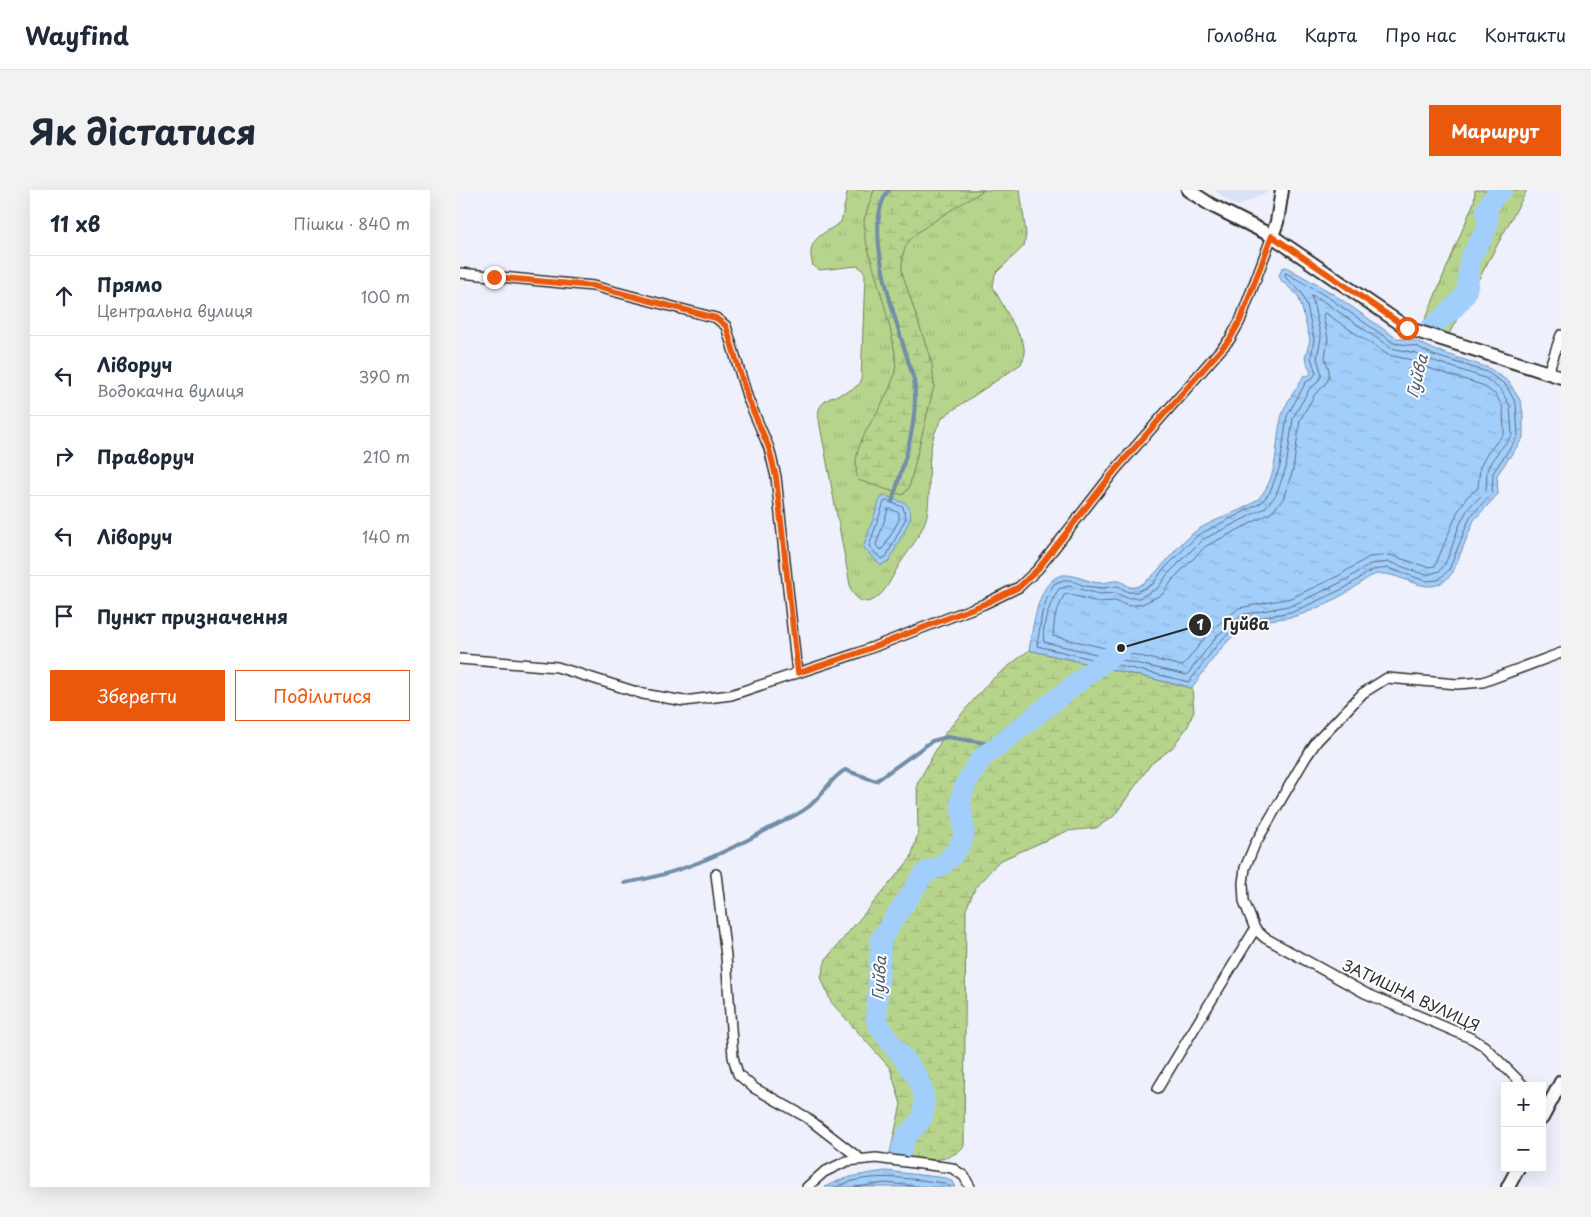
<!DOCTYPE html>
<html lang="uk">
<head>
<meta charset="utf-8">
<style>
	:root { --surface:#fff; --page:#f2f2f3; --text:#1f2937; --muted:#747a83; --line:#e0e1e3; --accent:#ea580c }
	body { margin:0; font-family:"Playpen Sans",sans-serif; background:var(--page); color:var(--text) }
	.controls { position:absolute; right:15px; bottom:15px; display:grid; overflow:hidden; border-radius:0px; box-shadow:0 5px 20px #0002 }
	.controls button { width:45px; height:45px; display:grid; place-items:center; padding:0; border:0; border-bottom:1px solid var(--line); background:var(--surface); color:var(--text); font:25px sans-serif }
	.stop { position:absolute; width:15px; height:15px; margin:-11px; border:4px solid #ea580c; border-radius:50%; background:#fff }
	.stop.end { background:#ea580c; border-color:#fff; box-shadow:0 1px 5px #0008 }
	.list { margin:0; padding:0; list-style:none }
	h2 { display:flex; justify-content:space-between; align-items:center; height:65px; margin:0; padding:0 20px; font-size:21px }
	h2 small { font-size:16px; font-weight:400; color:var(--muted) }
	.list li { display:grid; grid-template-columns:32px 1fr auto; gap:15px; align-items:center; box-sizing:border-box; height:80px; padding:0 20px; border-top:1px solid var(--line) }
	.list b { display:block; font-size:19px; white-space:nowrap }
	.list p { margin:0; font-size:16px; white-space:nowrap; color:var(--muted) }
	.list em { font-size:16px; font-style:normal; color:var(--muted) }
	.actions { display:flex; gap:10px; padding:15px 20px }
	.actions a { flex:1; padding:11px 0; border:1px solid var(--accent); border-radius:0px; text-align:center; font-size:18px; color:var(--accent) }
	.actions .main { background:var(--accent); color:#fff }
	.icon { flex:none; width:28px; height:28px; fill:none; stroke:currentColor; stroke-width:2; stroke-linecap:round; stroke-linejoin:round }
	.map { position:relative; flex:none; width:1101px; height:997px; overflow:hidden; border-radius:0px }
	header { display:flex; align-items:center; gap:30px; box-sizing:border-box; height:70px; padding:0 25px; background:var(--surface); border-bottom:1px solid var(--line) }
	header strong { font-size:24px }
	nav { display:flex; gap:28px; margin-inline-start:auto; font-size:18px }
	.intro { display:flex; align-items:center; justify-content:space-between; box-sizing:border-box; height:120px; padding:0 30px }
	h1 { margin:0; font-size:35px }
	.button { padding:12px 22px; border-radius:0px; background:var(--accent); color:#fff; font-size:18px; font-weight:700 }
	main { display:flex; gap:30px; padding:0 30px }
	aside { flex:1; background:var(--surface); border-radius:0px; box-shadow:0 5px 20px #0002 }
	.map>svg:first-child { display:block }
	.built { fill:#d9e1f6 }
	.grass { fill:url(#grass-tufts); stroke:#71805c }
	.wetland { fill:url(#wetland-marsh); stroke:#71805c }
	.water { fill:url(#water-ripples); stroke:#728da8 }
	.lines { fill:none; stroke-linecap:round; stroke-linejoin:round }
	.shore { stroke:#5b6c7f; stroke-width:1 }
	.stream { stroke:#728da8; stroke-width:4 }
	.river { stroke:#a2cefc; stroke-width:21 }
	.street-casing { stroke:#2b2b2b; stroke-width:12 }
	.secondary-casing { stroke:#2b2b2b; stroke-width:16 }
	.street { stroke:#fff; stroke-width:9 }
	.secondary { stroke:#fff; stroke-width:12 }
	.route { stroke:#ea580c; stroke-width:6 }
	.labels { text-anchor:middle; stroke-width:4; stroke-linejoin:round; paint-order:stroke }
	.street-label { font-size:15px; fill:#2b2b2b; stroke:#fff }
	.water-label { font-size:16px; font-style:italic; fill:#4f5c6a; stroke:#fff }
	.leader { fill:none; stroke:#2b2b2b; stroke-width:2 }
	.callout-dot { fill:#2b2b2b; stroke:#fff; stroke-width:2 }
	.mark-label { font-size:15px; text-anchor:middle; font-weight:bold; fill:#fff }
	.callout-label { font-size:16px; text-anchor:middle; font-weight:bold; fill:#2b2b2b; stroke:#fff; stroke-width:4; stroke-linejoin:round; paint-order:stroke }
</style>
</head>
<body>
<header>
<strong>Wayfind</strong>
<nav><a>Головна</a><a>Карта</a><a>Про нас</a><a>Контакти</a></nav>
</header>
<div class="intro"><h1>Як дістатися</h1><a class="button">Маршрут</a></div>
<main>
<aside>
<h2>11 хв<small>Пішки · 840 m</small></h2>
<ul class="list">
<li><svg class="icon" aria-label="ahead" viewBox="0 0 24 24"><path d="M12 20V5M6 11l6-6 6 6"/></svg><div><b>Прямо</b><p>Центральна вулиця</p></div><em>100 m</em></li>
<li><svg class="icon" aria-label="left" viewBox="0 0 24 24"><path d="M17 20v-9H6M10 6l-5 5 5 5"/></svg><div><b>Ліворуч</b><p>Водокачна вулиця</p></div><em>390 m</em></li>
<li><svg class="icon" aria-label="right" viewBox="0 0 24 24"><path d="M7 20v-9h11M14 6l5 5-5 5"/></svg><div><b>Праворуч</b></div><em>210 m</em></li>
<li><svg class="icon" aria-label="left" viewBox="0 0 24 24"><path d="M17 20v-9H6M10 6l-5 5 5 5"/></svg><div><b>Ліворуч</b></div><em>140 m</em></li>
<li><svg class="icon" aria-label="arrive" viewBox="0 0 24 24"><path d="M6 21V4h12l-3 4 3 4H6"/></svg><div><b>Пункт призначення</b></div></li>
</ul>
<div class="actions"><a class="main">Зберегти</a><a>Поділитися</a></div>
</aside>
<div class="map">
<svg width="1101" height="997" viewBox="0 0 1101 997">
	<defs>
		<pattern id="grass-tufts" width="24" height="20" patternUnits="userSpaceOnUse" patternTransform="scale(1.25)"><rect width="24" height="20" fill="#b7d48c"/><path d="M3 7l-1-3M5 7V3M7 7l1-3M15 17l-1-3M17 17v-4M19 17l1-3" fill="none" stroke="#9eb679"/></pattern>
		<pattern id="wetland-marsh" width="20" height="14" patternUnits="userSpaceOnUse" patternTransform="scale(1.25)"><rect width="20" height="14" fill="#b7d48c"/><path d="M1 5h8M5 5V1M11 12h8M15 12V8" fill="none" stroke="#9eb679"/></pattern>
		<pattern id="water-ripples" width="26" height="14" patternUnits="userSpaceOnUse" patternTransform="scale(1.25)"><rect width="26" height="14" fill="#a2cefc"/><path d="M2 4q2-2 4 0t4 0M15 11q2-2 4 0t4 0" fill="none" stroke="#8cb1d8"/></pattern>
	</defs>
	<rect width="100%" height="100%" fill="#eef1fb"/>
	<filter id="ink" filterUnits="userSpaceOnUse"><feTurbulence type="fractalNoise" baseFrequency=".02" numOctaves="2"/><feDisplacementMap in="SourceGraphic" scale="10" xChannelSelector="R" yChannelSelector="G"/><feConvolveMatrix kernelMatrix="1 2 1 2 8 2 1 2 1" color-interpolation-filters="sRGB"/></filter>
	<g filter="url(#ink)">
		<polygon class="built" points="754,0 810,0 779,16 775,15"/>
		<g class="grass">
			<path d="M388,0h172l6,44 -2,12 -29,28 -2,13 30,55 2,13 -4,9 -77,52c-22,29 -11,66 -17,99 -4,18 -18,35 -28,50 -7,12 -13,27 -24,34 -11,7 -19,0 -24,-9l-33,-175c1,-22 31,-18 43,-33l4,-108 -4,-6 -4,-2 -37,4 -7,-4c-8,-27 8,-30 28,-44z"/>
			<polygon points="1015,0 1067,0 989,144 962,137 1014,12"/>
		</g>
		<g class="wetland">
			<path d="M414,0h110c-17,11 -65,38 -75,51 -7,9 -7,20 -7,31l30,92 2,22 -25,102 -6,7 -45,-15c-12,-40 30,-71 37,-109 5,-23 -23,-105 -30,-133l-1,-18z"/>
			<path d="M569,460l163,38 2,23 -6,15 -16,22 -21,16 -37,52 -18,12 -29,3 -68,30 -23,26 -10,22 -2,237c-18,21 -48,13 -72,10l-2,-3 11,-49 -11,-36 -59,-66 -10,-25 5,-18 85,-101 7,-26 -1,-48 29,-52 44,-51z"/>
		</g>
		<g class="water">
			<path d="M826,77l46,26 64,45 20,3 19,9 54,18 20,14 12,20 2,11v25l-26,37 1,19 -24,26 -21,52c-23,32 -48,-1 -76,2 -10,2 -20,13 -29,18 -16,9 -35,19 -52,24 -14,4 -41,3 -52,11 -22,16 -36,39 -52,61l-163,-38c4,-21 8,-71 34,-75 12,-1 24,7 37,8 6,0 13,-3 19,-2 6,1 9,8 17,6 18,-5 41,-44 60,-56 15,-11 53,-22 63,-33 21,-23 15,-55 23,-83 4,-13 15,-27 22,-40l4,1 3,-3 -6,-15 5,-18 -8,-32 -4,-12 -17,-16 -2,-4 3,-8z"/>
			<polygon points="424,306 445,313 449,317 451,328 429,371 421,375 403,358 420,309"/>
			<path d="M426,981l60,7 5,2 4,7h-130c19,-11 40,-13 61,-16z"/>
		</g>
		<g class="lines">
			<g class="shore">
				<polygon points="826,83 869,108 934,153 956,156 973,165 1027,182 1046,195 1056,214 1058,246 1033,283 1032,303 1010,327 989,380 978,390 966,391 928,378 912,380 885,398 835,421 784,431 759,452 729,492 577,456 582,423 588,404 594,394 603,390 610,390 624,396 641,398 658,396 668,402 677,402 693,394 702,381 738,345 801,313 810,302 820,276 827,226 846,192 852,189 856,183 851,168 854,149 847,116 842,103 825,87"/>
				<path d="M852,106l14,7 65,45 25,5 15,7 54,18 16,12 9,16 2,29 -20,25 -5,10 -1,21c-7,8 -16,13 -21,23 -11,18 -12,40 -25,57l-14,4 -37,-13 -18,2 -29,18 -49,23 -51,10 -26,22 -29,38 -143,-33c-3,-15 6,-41 15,-53l10,-3 30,8 17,-1 11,5h12l19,-10 9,-13 35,-35 63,-32 11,-13 10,-27 7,-50 17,-30 7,-5 5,-8 -5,-17 4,-20z"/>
				<polygon points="865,123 928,165 957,171 968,178 1022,195 1036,205 1043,218 1044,243 1027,264 1020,277 1018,298 1007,307 998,321 975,376 967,377 930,365 909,367 878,386 831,408 779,418 750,441 723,476 593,446 595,426 604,405 608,404 638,412 655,411 669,416 682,414 703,404 713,389 746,356 811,323 823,309 833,280 840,230 855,204 864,196 869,188 869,180 865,167 868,149 863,126"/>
				<polygon points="427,311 443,317 446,328 426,367 421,369 409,356 424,312"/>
				<polygon points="431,319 439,323 439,330 423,359 420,360 416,355 428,320"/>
				<path d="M376,997c33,-16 73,-8 109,-4l5,4"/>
				<polyline points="395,997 426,993 464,997"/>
			</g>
			<g class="stream">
				<path d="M429,0c-31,37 13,146 25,190 5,43 -10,82 -22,122"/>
				<path d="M164,693c53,-8 99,-29 146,-55 12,-6 26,-12 37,-20 15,-11 23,-30 38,-38l31,11 56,-40 15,-4 51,8"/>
			</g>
			<g class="river">
				<path d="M970,139c11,-10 28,-22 35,-35 6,-11 2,-23 5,-34 6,-17 23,-30 16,-49l7,-13 9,-8"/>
				<path d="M441,964c1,-6 2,-14 6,-19 6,-7 14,-11 16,-21 9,-40 -33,-63 -47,-94l5,-81 43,-65c4,-5 11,-4 17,-8 7,-4 15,-16 20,-23 7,-12 -1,-29 0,-42 2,-16 11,-28 20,-42l140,-111"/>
			</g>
			<defs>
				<g id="street">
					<polyline points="0,83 133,96 256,128 266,136 288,209 309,258 316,287 337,483"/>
					<polyline points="1088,182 1101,145"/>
					<polyline points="0,469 97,477 183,504 224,511 271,505 398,463 524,414 559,397 578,379 656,279 770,149 780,131 812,46"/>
					<polyline points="256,684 266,766 273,867 278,884 294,898 346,927 399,968"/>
					<polyline points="1064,896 1024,856 1013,849 905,803 805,748 795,739 784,711 783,693 785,678 795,654 846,567 857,551 903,503 927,488 997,494 1023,492 1101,463"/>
					<polyline points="698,898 795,739"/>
					<polyline points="347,997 364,982 387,971 416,968 492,978 504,986 510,997"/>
				</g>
				<g id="secondary">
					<polyline points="728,0 751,15 812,46 947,138 1101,187"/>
					<polyline points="812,46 817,32 822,0"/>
					<polyline points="1082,928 1101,892"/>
					<polyline points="1048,997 1058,978"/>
				</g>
			</defs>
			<use href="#street" class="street-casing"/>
			<use href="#secondary" class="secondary-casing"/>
			<use href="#street" class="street"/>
			<use href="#secondary" class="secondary"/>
		</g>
	</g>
	<g class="lines" filter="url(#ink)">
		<polyline class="route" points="34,87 133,96 256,128 266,136 288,209 309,258 316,287 338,483 398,463 524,414 559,397 578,379 656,279 770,149 780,131 812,46 947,138"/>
	</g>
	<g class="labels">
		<g class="street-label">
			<text transform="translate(951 806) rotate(25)" y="5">ЗАТИШНА ВУЛИЦЯ</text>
		</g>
		<g class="water-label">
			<text transform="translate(957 186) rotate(-76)" y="6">Гуйва</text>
			<text transform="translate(419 788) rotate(-86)" y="6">Гуйва</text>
		</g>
	</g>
	<path class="leader" d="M661 458L740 435"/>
	<g class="callout-dot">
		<circle cx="661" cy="458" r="5"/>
		<circle cx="740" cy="435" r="12"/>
	</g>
	<g class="mark-label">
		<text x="740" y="440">1</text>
	</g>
	<g class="callout-label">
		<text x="786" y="440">Гуйва</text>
	</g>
</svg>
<div class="controls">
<button>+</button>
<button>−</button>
</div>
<div class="stop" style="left:947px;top:138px"></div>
<div class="stop end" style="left:34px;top:87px"></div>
</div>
</main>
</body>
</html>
